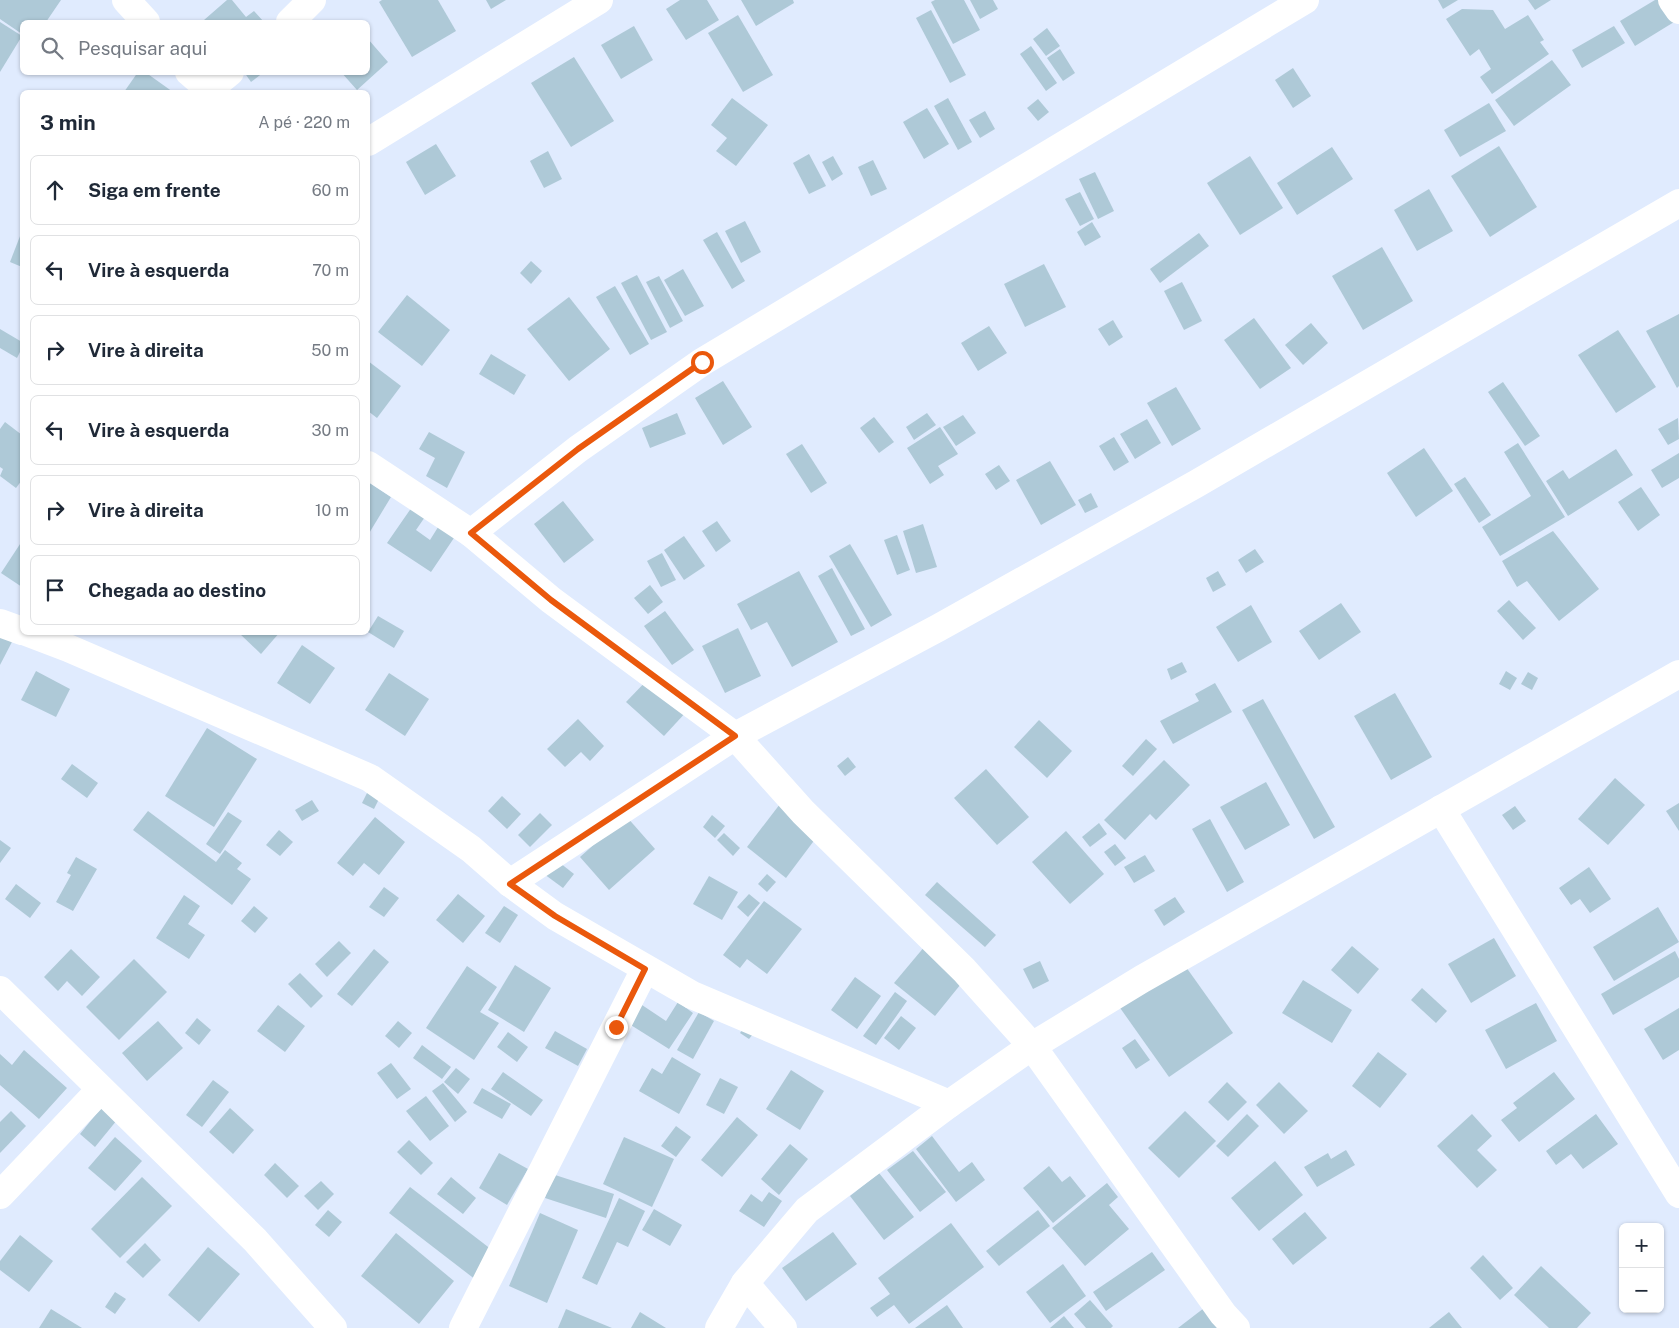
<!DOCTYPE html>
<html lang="pt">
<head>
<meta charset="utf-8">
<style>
	:root { --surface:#fff; --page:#f6f6f7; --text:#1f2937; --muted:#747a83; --line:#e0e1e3 }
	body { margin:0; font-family:"Public Sans",sans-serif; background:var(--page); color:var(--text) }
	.controls { position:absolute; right:15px; bottom:15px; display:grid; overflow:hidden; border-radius:8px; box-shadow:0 1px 4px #0004 }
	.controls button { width:45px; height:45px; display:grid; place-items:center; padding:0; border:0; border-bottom:1px solid var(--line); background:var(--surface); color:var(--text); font:25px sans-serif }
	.stop { position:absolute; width:15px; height:15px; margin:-11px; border:4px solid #ea580c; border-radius:50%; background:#fff }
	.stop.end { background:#ea580c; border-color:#fff; box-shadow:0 1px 5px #0008 }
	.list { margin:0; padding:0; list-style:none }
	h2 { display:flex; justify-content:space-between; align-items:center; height:65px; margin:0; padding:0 20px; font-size:21px }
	h2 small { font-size:16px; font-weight:400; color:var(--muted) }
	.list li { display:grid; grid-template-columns:32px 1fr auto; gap:15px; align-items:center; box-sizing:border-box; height:70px; margin:0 10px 10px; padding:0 10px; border:1px solid var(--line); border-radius:8px }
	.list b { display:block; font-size:19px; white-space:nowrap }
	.list em { font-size:16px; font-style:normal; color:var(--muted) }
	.icon { flex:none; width:28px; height:28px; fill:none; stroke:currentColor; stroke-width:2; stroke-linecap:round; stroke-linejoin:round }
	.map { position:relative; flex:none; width:1679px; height:1328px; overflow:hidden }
	.search { position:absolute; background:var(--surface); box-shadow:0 1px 4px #0004; left:20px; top:20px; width:350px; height:55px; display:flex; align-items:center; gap:12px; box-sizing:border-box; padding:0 18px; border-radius:8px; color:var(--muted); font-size:19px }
	.panel { position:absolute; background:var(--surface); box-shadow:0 1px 4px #0004; left:20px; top:90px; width:350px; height:545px; border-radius:8px }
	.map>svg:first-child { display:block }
	.building { fill:#aec9d7 }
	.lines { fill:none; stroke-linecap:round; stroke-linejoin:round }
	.minor { stroke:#fff; stroke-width:28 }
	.route { stroke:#ea580c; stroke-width:6 }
</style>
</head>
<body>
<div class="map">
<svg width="1679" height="1328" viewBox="0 0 1679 1328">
	<rect width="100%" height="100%" fill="#e0ebfe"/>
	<g class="building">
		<polygon points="0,0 61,0 46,22 22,22 22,34 0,19"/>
		<polygon points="227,0 232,0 246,17 254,11 264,22 206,22 204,20"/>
		<polygon points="382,0 438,0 456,31 412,57 379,2"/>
		<polygon points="486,0 506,0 491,9"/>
		<polygon points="680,0 707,0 719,20 686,40 666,9"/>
		<polygon points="741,0 793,0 794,3 756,26"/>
		<polygon points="935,0 964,0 980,30 953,44 931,2"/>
		<polygon points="970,0 993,0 998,9 980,19"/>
		<polygon points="1438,0 1458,0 1443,9"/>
		<polygon points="1528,0 1551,0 1535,10"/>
		<polygon points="1655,0 1679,0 1679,19 1635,46 1620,21"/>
		<polygon points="1462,9 1493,10 1505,29 1528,15 1544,40 1540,42 1549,54 1492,94 1480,77 1491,69 1479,49 1470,56 1446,19"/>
		<polygon points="931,10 966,75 950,83 916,18"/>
		<polygon points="738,15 773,75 743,92 708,33"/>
		<polygon points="0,22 22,36 0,72"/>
		<polygon points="634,26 653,60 621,79 601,45"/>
		<polygon points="1614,26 1625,43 1582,68 1572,50"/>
		<polygon points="1047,28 1060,46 1046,56 1033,39"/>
		<polygon points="368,39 388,62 357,90 341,72 368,72"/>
		<polygon points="1031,46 1057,83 1046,91 1020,54"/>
		<polygon points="1060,49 1075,73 1063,81 1047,58"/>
		<polygon points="574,57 614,121 571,147 531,83"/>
		<polygon points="1552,60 1571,85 1514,126 1495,100"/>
		<polygon points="1293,68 1311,96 1293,108 1275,80"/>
		<polygon points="138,72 145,72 173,92 124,92"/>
		<polygon points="244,72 264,72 251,82"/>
		<polygon points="732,98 768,125 736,166 716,151 727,138 711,125"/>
		<polygon points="948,98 972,142 958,150 934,106"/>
		<polygon points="1038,99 1049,112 1038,121 1027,108"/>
		<polygon points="1489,103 1506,131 1460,157 1444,130"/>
		<polygon points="927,108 949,144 924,159 903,122"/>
		<polygon points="985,111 995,129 980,138 969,120"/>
		<polygon points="436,144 456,176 425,195 406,162"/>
		<polygon points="1499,146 1537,207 1490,237 1451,176"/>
		<polygon points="1332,147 1353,179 1297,215 1277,183"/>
		<polygon points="548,151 562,179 544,188 530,161"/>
		<polygon points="809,154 826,186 809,194 793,163"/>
		<polygon points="833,156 843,174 832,181 822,162"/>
		<polygon points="1250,156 1283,208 1240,235 1207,183"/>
		<polygon points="873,160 887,189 871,196 858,167"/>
		<polygon points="1095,172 1114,211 1098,219 1079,179"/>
		<polygon points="1429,189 1453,231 1417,251 1394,210"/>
		<polygon points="1080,192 1094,219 1080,226 1065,199"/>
		<polygon points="745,221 761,252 741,263 725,231"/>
		<polygon points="1092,222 1101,237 1085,246 1077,232"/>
		<polygon points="22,231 22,267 10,262"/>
		<polygon points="717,232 745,281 732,289 703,240"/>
		<polygon points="1199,233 1209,246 1160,283 1150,269"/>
		<polygon points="1382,247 1413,301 1363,330 1332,276"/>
		<polygon points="531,261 542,271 531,284 520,273"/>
		<polygon points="1044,264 1066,307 1025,327 1004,284"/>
		<polygon points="683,269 704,306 685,316 664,280"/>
		<polygon points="637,275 667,332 651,340 621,283"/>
		<polygon points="659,276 683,321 670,328 646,282"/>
		<polygon points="1182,282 1202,321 1184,330 1164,291"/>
		<polygon points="615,286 649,344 630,355 596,297"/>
		<polygon points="407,295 450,330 422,366 378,332"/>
		<polygon points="569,297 610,349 569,381 527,329"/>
		<polygon points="1679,314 1679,386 1677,388 1646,331"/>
		<polygon points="1254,318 1291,368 1260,389 1224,340"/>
		<polygon points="1113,320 1123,337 1109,346 1098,329"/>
		<polygon points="1311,323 1328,343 1303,365 1285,345"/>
		<polygon points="989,326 1007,353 978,371 961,343"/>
		<polygon points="0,329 22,342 22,348 17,358 0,348"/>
		<polygon points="1618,330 1656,387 1616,413 1578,355"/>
		<polygon points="491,354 526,375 514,395 479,374"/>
		<polygon points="368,361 401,386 377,418 368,411"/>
		<polygon points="723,381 752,427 723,445 695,398"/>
		<polygon points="1503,382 1540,436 1525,446 1488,392"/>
		<polygon points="1176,387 1201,429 1172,446 1147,403"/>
		<polygon points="677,413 686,434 650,448 642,428"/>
		<polygon points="927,413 936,425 914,440 906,427"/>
		<polygon points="963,415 976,433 956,446 943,427"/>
		<polygon points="874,417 894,442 879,453 860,428"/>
		<polygon points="1678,418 1679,439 1668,445 1658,429"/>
		<polygon points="1147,419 1161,443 1135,459 1120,434"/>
		<polygon points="5,422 22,435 22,480 16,488 0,476 3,469 0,467 0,429"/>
		<polygon points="940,427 958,454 938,466 944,475 930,484 907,448"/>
		<polygon points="429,432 465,452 447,488 426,476 435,458 419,449"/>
		<polygon points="1114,437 1129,462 1114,471 1099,446"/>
		<polygon points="1518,443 1565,517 1500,556 1482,527 1531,496 1504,452"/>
		<polygon points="802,444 827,483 811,493 786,454"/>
		<polygon points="1424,448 1453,491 1416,517 1387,473"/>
		<polygon points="1616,449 1633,475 1568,516 1546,481 1563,470 1569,479"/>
		<polygon points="1679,453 1679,478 1662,488 1651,470"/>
		<polygon points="1050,461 1076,505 1041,525 1016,480"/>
		<polygon points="999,465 1010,481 996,490 985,474"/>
		<polygon points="1465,477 1491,515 1479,523 1454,484"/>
		<polygon points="368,482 391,497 368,535"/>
		<polygon points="1641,487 1660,515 1638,531 1618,502"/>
		<polygon points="1091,493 1098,507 1085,513 1078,500"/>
		<polygon points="563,501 594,540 564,563 534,524"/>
		<polygon points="414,504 427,514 416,530 430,540 440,524 456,535 431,572 387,543"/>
		<polygon points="717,521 731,541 716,552 702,531"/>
		<polygon points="923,524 937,567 916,573 903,531"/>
		<polygon points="1553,531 1599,589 1559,621 1527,581 1517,587 1502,561"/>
		<polygon points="897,535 910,570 897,575 884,540"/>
		<polygon points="684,536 705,566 684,580 664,550"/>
		<polygon points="22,541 22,587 1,573"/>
		<polygon points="850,544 892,615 871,627 829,556"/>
		<polygon points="1255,549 1264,562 1246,573 1238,560"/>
		<polygon points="662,553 676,580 661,587 647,561"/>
		<polygon points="832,568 865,629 851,636 818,576"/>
		<polygon points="799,571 838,642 792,667 767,622 751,630 737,604"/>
		<polygon points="1218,571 1226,585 1213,592 1206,578"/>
		<polygon points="650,585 663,602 648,614 634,598"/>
		<polygon points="1509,600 1536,628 1523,640 1497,611"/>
		<polygon points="1341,603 1361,632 1319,660 1299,631"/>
		<polygon points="1251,605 1272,642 1238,662 1216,627"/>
		<polygon points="665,611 694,650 672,665 644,626"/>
		<polygon points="378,616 404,631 394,648 368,632"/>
		<polygon points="738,628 761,676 725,693 702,646"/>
		<polygon points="241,632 280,632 261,654 240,634"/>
		<polygon points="0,634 13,640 0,665"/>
		<polygon points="302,645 335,668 310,704 277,683"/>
		<polygon points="1182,662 1187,672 1171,680 1167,669"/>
		<polygon points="36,671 70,689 56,717 21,700"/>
		<polygon points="1506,671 1517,678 1510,690 1499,684"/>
		<polygon points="1528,672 1538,678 1532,690 1521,684"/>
		<polygon points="389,673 429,699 405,736 365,710"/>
		<polygon points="652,675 688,710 664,736 626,702"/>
		<polygon points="1215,683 1232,712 1173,744 1160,721 1199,701 1195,694"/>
		<polygon points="1395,693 1432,757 1391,780 1354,716"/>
		<polygon points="1263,699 1335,827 1314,839 1242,710"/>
		<polygon points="578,719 604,746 590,761 581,752 565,767 547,749"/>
		<polygon points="1039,720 1072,751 1047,778 1014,747"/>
		<polygon points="207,728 257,759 214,827 165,796"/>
		<polygon points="1146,739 1157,749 1133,776 1122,766"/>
		<polygon points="848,757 856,767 845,776 837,766"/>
		<polygon points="1164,760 1190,785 1156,820 1150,814 1125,840 1104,820"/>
		<polygon points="72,764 98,783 87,798 61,779"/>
		<polygon points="986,769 1029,817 997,845 954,798"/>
		<polygon points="1615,778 1645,805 1608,845 1578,819"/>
		<polygon points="1266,782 1290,825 1245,850 1220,807"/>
		<polygon points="370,787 382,793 374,809 362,803"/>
		<polygon points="502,796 521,814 507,829 488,811"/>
		<polygon points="312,800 319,811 302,821 295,810"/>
		<polygon points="1679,803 1679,831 1666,811"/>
		<polygon points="780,804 819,834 786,878 747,847"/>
		<polygon points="1515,806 1526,821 1513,830 1502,815"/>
		<polygon points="148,811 216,862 225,850 242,863 237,869 251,879 232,905 133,830"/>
		<polygon points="228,812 242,821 220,854 206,844"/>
		<polygon points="540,813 552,825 530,847 518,835"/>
		<polygon points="712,815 725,826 715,838 703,827"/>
		<polygon points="626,816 655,849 609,890 580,857"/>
		<polygon points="375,817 405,842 379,875 364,863 353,876 337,863"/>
		<polygon points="1210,819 1244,882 1227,892 1192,829"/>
		<polygon points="1099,823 1107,834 1090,847 1082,837"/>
		<polygon points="279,830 293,842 280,856 266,845"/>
		<polygon points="1066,831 1104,874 1070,904 1032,862"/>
		<polygon points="724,833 740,848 733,856 717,840"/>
		<polygon points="0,840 11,848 0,863"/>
		<polygon points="1115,844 1126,858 1115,866 1104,852"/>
		<polygon points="1145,855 1155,871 1134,883 1124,867"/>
		<polygon points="76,857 97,869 73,911 56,902 71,875 67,873"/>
		<polygon points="555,859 574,874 563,888 544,874"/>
		<polygon points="1589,867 1611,899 1590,913 1580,899 1571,905 1559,888"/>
		<polygon points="767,874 776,882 767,892 758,884"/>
		<polygon points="709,876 738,892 722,920 693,904"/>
		<polygon points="937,882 996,935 985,947 925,895"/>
		<polygon points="16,884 41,903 30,918 5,899"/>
		<polygon points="384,887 399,898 384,917 369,907"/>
		<polygon points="458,894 485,916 463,943 436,920"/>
		<polygon points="749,894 760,903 748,917 737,907"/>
		<polygon points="184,895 200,906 188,924 205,935 189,959 156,938"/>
		<polygon points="1175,897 1185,912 1164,926 1154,910"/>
		<polygon points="764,901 802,929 767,974 747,959 740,968 723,955"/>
		<polygon points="254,906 268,918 255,933 241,921"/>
		<polygon points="504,906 518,915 500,943 485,933"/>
		<polygon points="1658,907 1679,942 1614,981 1593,947"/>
		<polygon points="1494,938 1516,976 1471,1003 1448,964"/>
		<polygon points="339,941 351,953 327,977 315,964"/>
		<polygon points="925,946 965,979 935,1016 894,983"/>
		<polygon points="1352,946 1379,969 1358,994 1331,970"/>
		<polygon points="71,949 100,977 82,996 67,981 58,991 44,977"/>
		<polygon points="374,949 389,962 352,1006 337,994"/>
		<polygon points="1675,951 1679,959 1679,977 1613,1015 1601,994"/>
		<polygon points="134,959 167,992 119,1040 86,1007"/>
		<polygon points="1181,960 1233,1033 1169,1077 1118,1005"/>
		<polygon points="1040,961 1049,981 1033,989 1023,969"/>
		<polygon points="515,965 551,988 524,1032 488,1010"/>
		<polygon points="467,966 497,987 480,1012 499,1023 474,1060 426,1028"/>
		<polygon points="300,973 323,996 311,1008 288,984"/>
		<polygon points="855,977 881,996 857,1029 831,1010"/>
		<polygon points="1303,980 1352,1010 1332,1043 1282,1013"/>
		<polygon points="1422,988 1447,1011 1436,1023 1411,1000"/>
		<polygon points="895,992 907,1001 876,1045 863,1036"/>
		<polygon points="678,1002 693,1013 669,1049 626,1022 639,1003 666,1021"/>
		<polygon points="1536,1003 1557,1041 1506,1069 1485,1030"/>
		<polygon points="278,1005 305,1026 285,1052 257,1031"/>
		<polygon points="1679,1008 1679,1050 1663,1060 1644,1029"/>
		<polygon points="699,1012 714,1021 693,1059 677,1050"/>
		<polygon points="901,1016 916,1028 899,1050 884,1038"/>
		<polygon points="197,1018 211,1030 199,1045 185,1033"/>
		<polygon points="158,1021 183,1048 147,1081 122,1053"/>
		<polygon points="398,1021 412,1033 399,1048 385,1036"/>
		<polygon points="748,1022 758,1028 749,1039 740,1033"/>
		<polygon points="555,1031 587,1049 578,1066 545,1048"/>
		<polygon points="508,1032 528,1047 517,1062 497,1047"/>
		<polygon points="1135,1039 1150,1060 1136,1069 1122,1048"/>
		<polygon points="422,1045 451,1067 442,1079 413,1058"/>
		<polygon points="24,1050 67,1088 39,1119 0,1085 0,1054 12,1065"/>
		<polygon points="1378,1052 1407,1074 1380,1108 1352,1086"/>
		<polygon points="672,1057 701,1074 679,1114 639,1091 652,1068 662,1074"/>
		<polygon points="391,1063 411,1089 397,1099 377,1073"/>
		<polygon points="456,1068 470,1079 458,1094 444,1082"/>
		<polygon points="791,1070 824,1091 800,1130 766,1109"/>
		<polygon points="503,1072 543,1100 531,1116 491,1089"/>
		<polygon points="1554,1072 1575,1099 1519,1142 1501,1120 1517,1108 1513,1103"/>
		<polygon points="720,1078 738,1087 724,1114 706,1105"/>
		<polygon points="213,1080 229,1092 202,1127 186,1115"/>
		<polygon points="1227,1082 1247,1102 1228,1121 1208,1102"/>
		<polygon points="1279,1082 1308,1111 1284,1134 1256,1105"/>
		<polygon points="443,1083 467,1112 455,1122 432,1091"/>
		<polygon points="482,1088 511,1104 502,1119 473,1103"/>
		<polygon points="426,1096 449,1126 430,1141 406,1111"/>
		<polygon points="101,1108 117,1120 95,1147 80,1134"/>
		<polygon points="230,1108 254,1130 233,1154 209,1132"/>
		<polygon points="11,1111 26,1126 0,1153 0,1122"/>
		<polygon points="1185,1111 1216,1141 1179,1178 1148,1148"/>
		<polygon points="1247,1114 1259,1126 1228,1157 1216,1146"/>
		<polygon points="1472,1114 1492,1136 1477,1150 1497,1170 1477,1188 1437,1146"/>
		<polygon points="1596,1114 1618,1144 1583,1169 1571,1154 1556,1165 1546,1151"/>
		<polygon points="737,1117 758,1135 722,1177 701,1160"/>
		<polygon points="676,1126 691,1137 676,1157 661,1146"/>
		<polygon points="932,1136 959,1172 972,1162 985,1180 956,1202 916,1149"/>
		<polygon points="115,1137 142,1161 115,1191 88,1168"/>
		<polygon points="624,1137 674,1159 652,1207 603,1184"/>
		<polygon points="409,1140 433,1163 421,1175 397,1152"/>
		<polygon points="790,1144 808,1159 779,1195 761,1179"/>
		<polygon points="1346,1150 1355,1165 1317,1187 1304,1167 1328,1153 1331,1159"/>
		<polygon points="913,1151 946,1192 920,1212 887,1170"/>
		<polygon points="499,1153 528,1169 507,1205 479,1188"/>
		<polygon points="1275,1161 1303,1195 1259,1231 1231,1198"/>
		<polygon points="275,1163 299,1186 287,1198 264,1175"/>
		<polygon points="1049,1166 1062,1182 1070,1176 1086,1196 1053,1223 1023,1188"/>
		<polygon points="879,1173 914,1217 884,1240 850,1196"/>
		<polygon points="552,1174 614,1194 606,1218 545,1198"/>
		<polygon points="142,1177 172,1206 120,1258 91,1229"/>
		<polygon points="451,1177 476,1198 463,1214 437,1194"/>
		<polygon points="321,1181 334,1194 318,1210 304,1196"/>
		<polygon points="1107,1183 1118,1197 1109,1205 1129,1229 1085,1266 1052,1228"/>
		<polygon points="410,1187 496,1253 476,1280 389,1213"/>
		<polygon points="769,1192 782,1201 764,1227 739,1211 751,1194 762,1202"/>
		<polygon points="619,1198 645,1211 628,1247 617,1242 597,1285 582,1278"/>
		<polygon points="654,1209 682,1225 670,1246 642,1230"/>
		<polygon points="328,1210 342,1222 329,1237 315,1225"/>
		<polygon points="1038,1210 1050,1226 999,1266 986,1251"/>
		<polygon points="1305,1212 1327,1238 1293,1265 1272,1239"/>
		<polygon points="540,1213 578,1230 547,1303 509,1286"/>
		<polygon points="951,1223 984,1267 909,1324 894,1305 877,1317 870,1308 890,1294 878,1278"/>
		<polygon points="833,1232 857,1264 806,1301 782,1268"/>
		<polygon points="396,1233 454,1281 419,1324 361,1276"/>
		<polygon points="20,1235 53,1261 29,1292 0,1270 0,1261"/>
		<polygon points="145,1243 161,1260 143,1278 126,1262"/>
		<polygon points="208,1247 240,1274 199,1322 168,1295"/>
		<polygon points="1152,1252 1165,1270 1106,1311 1093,1292"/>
		<polygon points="1483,1255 1513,1288 1500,1300 1470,1268"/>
		<polygon points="1063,1264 1086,1296 1050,1323 1026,1292"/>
		<polygon points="1541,1266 1591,1313 1577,1328 1549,1328 1514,1295"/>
		<polygon points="115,1292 126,1299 115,1314 105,1307"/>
		<polygon points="1090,1300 1113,1326 1111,1328 1086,1328 1074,1314"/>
		<polygon points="947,1305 963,1328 915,1328"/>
		<polygon points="1208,1305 1225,1328 1178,1328"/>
		<polygon points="51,1309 82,1328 39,1328"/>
		<polygon points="566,1309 612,1328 558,1328"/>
		<polygon points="640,1312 666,1328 631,1328"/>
		<polygon points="1449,1312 1462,1328 1429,1328"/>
		<polygon points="1064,1316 1074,1328 1050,1328"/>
	</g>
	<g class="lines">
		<g class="minor">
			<polyline points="126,0 146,22"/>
			<polyline points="1672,0 1679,10"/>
			<polyline points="290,22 312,0"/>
			<polyline points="189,72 212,92"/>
			<polyline points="209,89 230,72"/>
			<polyline points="368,142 599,0"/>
			<polyline points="368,465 471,533 551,600 735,736 803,812 964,970 1032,1046 1223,1314 1236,1328"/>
			<polyline points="471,533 578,449 702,362 1305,0"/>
			<polyline points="0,623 22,631"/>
			<polyline points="26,632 68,648 370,778 471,849 510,883 555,916 692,995 949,1104"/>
			<polyline points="1441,809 1679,1194"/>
			<polyline points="510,883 735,736 938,628 1196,484 1679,203"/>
			<polyline points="0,990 255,1240 333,1328"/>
			<polyline points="0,1195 100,1090"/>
			<polyline points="463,1328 645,969"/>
			<polyline points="719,1328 745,1283"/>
			<polyline points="783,1328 745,1283 807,1210 949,1104 1032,1046 1142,979 1679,674"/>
		</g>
	</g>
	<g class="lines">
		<polyline class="route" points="616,1027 645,969 555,916 510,884 735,736 551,600 471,533 578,449 702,362"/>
	</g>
</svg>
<div class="controls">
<button>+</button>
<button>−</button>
</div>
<div class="stop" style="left:702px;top:362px"></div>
<div class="stop end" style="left:616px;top:1027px"></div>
<div class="search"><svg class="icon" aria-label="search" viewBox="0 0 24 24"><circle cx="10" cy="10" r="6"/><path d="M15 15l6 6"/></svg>Pesquisar aqui</div>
<section class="panel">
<h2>3 min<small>A pé · 220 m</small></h2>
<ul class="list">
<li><svg class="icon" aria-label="ahead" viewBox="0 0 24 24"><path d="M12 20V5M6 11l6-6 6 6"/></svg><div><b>Siga em frente</b></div><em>60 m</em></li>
<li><svg class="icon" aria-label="left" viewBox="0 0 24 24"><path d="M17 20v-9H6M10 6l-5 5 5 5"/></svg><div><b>Vire à esquerda</b></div><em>70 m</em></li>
<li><svg class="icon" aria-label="right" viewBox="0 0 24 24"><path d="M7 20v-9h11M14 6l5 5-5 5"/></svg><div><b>Vire à direita</b></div><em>50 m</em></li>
<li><svg class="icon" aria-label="left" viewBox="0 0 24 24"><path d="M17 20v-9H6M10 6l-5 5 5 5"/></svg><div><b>Vire à esquerda</b></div><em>30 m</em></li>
<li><svg class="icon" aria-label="right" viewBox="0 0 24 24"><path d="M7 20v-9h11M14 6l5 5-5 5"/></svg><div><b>Vire à direita</b></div><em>10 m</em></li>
<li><svg class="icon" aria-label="arrive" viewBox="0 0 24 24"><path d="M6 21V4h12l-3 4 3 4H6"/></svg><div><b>Chegada ao destino</b></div></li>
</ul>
</section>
</div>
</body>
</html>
